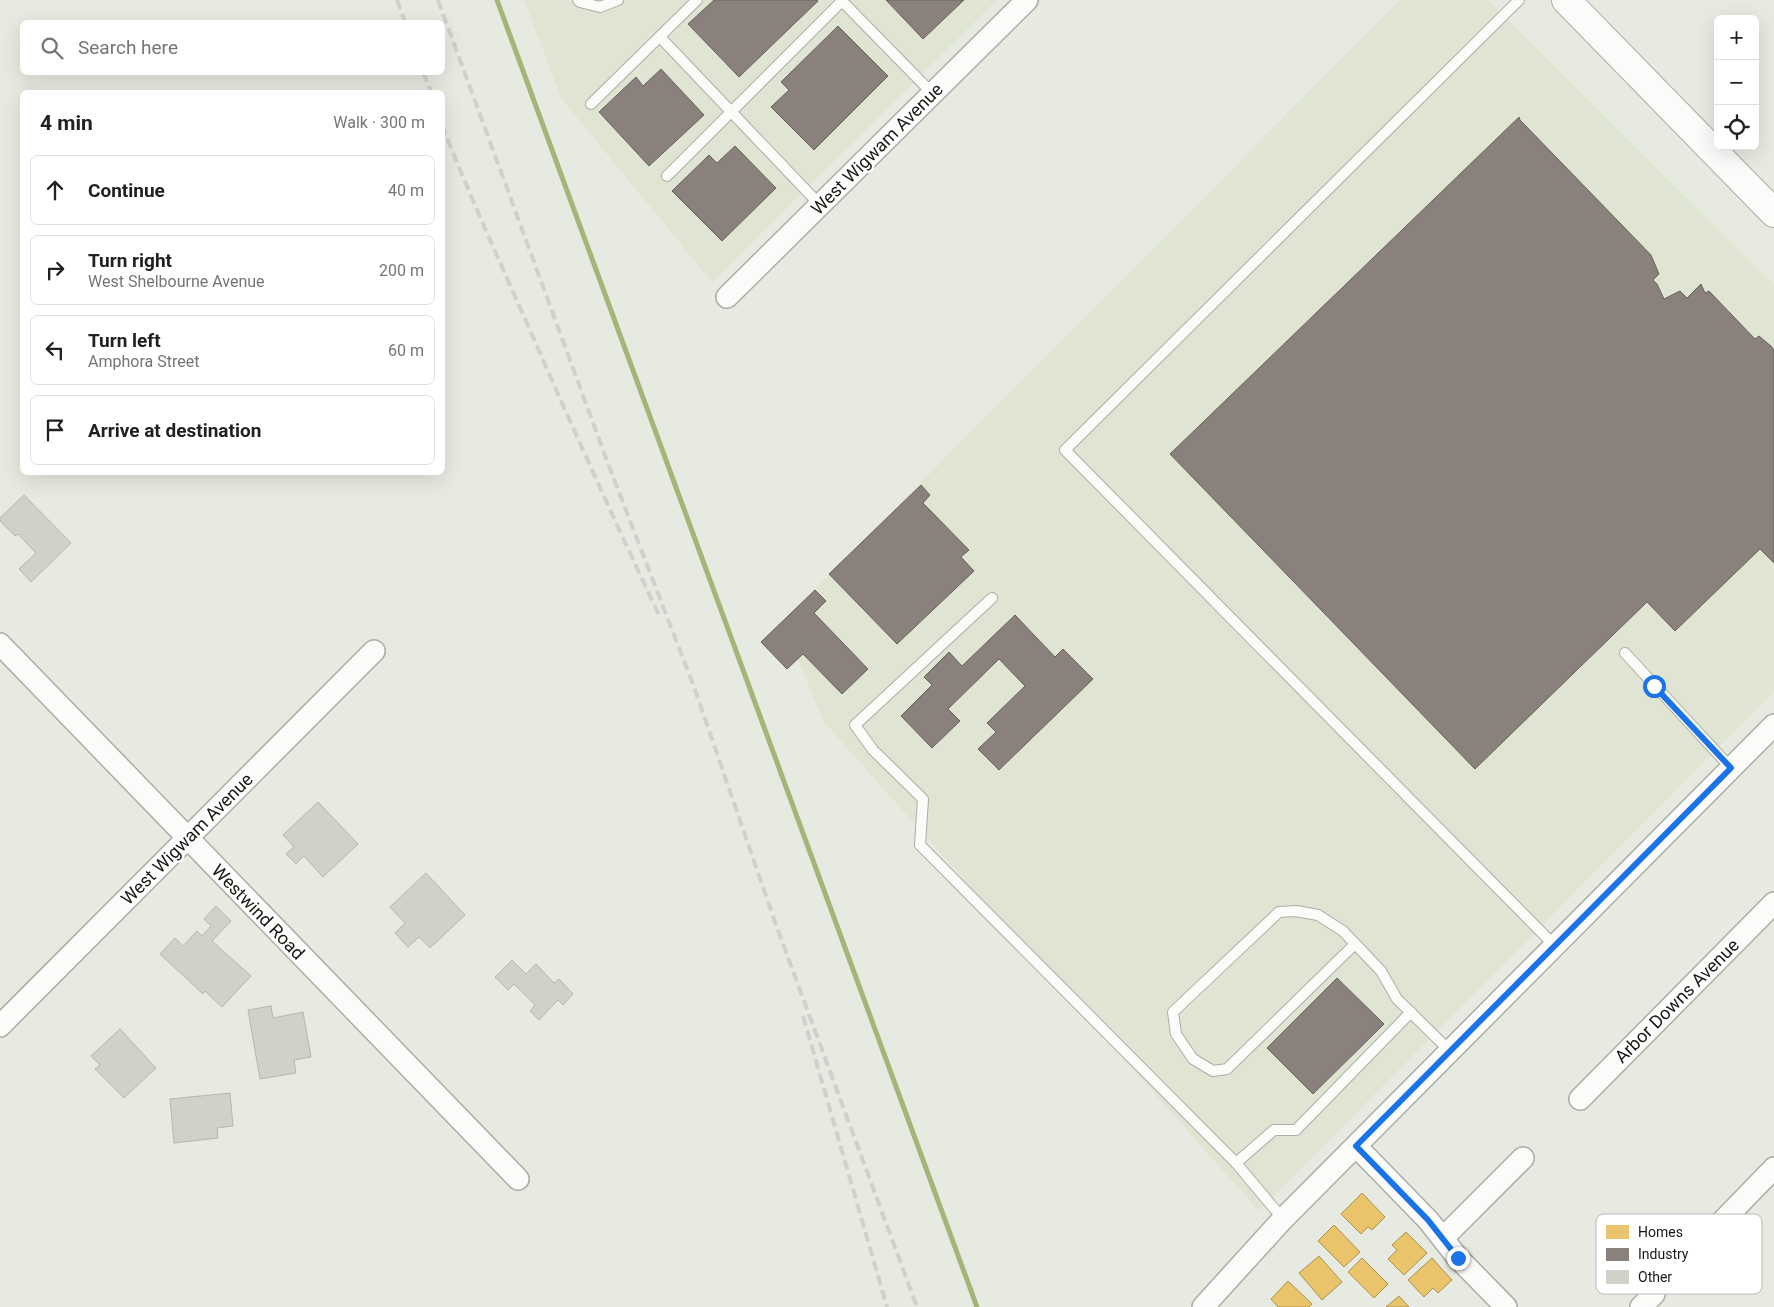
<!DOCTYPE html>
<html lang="en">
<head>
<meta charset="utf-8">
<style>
	:root { --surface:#fff; --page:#f6f6f6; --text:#202124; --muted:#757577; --line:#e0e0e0 }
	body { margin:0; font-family:Roboto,sans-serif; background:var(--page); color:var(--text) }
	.controls { position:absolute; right:15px; top:15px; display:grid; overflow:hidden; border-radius:8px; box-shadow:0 5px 20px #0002 }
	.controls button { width:45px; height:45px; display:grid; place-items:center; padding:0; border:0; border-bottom:1px solid var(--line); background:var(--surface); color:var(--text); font:25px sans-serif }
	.stop { position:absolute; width:15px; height:15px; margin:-11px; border:4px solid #1a73e8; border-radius:50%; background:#fff }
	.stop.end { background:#1a73e8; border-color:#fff; box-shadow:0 1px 5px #0008 }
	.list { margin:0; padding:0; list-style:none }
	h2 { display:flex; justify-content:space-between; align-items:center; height:65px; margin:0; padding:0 20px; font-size:21px }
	h2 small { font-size:16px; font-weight:400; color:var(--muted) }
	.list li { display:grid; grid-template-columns:32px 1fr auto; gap:15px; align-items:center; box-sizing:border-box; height:70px; margin:0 10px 10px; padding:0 10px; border:1px solid var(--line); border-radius:8px }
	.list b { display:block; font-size:19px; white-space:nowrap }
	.list p { margin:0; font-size:16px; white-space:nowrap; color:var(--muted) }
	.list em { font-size:16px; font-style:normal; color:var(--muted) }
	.icon { flex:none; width:28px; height:28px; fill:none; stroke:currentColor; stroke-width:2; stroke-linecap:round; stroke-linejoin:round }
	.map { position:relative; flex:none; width:1774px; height:1307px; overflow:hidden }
	.search { position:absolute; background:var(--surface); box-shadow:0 5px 20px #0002; left:20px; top:20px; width:425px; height:55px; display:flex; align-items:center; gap:12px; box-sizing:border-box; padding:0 18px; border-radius:8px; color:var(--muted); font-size:19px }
	.panel { position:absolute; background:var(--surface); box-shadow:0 5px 20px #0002; left:20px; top:90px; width:425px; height:385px; border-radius:8px }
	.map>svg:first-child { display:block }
	.built { fill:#dfe5d2 }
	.homes { fill:#e9c46a; stroke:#aa9150 }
	.industry { fill:#8a817c; stroke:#68625c }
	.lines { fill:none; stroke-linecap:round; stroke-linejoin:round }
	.stream { stroke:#a5b478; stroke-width:5 }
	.building { fill:#cfd2c9; stroke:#b4b7ae }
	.lane-casing { stroke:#abaea6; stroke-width:12 }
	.street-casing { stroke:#abaea6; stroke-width:24 }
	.primary-casing { stroke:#abaea6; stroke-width:30 }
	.lane { stroke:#fbfcfa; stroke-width:10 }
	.street { stroke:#fbfcfa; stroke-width:21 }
	.primary { stroke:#fbfcfa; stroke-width:28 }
	.rail { stroke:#d0d0ce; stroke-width:4; stroke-dasharray:10 5; stroke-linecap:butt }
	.route { stroke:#1a73e8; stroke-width:6 }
	.labels { text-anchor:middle; stroke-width:5; stroke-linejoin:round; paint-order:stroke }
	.street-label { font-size:18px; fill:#171912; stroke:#fff }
	.key { fill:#fff; stroke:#b9bab8; stroke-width:1 }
	.key-label { font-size:14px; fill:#171912 }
</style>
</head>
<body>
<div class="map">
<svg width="1774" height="1307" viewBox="0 0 1774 1307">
	<rect width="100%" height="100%" fill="#e7eae0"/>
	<g class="built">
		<polygon points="524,0 997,0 712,282 561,98"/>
		<polygon points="1400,0 1488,0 1774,285 1774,691 1259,1211 824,722 782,622"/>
	</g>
	<g class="homes">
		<polygon points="1362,1193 1385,1217 1372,1230 1368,1227 1361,1234 1341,1214"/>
		<polygon points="1334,1225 1360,1252 1344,1267 1318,1241"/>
		<polygon points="1406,1232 1427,1253 1404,1275 1388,1259 1397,1250 1392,1245"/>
		<polygon points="1319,1256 1342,1282 1322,1300 1299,1273"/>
		<polygon points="1362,1258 1388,1284 1374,1298 1348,1272"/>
		<polygon points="1432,1258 1452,1280 1438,1293 1433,1288 1424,1297 1408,1280"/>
		<polygon points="1288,1281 1312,1304 1309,1307 1278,1307 1271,1299"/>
		<polygon points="1399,1296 1409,1307 1386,1307"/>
	</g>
	<g class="industry">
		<polygon points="714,0 817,0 818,1 739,77 688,24"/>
		<polygon points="886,0 964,0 923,39"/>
		<polygon points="838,26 888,76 814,150 771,107 789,90 781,82"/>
		<polygon points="661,69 704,115 649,166 599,112 636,77 643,86"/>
		<polygon points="1519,117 1520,120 1651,255 1659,274 1653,280 1657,284 1664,299 1680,291 1687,298 1701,284 1705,293 1709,291 1755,339 1759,336 1772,347 1774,351 1774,563 1760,549 1675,631 1647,602 1475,769 1170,454"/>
		<polygon points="735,146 776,188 722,241 672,191 709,155 717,163"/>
		<polygon points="921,485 930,495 923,503 969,550 961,557 974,571 897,644 829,574"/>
		<polygon points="815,590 826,601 814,613 868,669 842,694 803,654 787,669 761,642"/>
		<polygon points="1015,615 1055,657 1063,649 1093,679 999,770 978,749 996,732 987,723 1025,686 999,659 948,709 960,721 932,748 901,716 932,685 924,677 949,652 962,666"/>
		<polygon points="1337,978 1384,1024 1313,1094 1267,1048"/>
	</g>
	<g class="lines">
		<polyline class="stream" points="497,0 977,1307"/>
	</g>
	<g class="building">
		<polygon points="24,495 71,543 31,582 19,569 36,553 18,534 15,536 0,521 0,518"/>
		<polygon points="318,802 358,844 323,877 304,856 296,864 286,854 294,847 283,835"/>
		<polygon points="426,873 465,915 430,948 419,937 408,947 395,933 405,923 390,907"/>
		<polygon points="216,906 231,921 212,941 251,976 222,1007 205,991 203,994 160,954 175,938 183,946 197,931 202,936 211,926 204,919"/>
		<polygon points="512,960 526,974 536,964 554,983 559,979 573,994 563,1005 558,1000 539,1020 530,1011 535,1005 514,984 508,990 495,977"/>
		<polygon points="271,1006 273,1018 303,1012 311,1057 294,1060 296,1073 260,1079 248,1010"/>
		<polygon points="120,1029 156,1068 124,1098 95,1069 100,1065 91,1056"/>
		<polygon points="230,1093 233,1126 217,1128 218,1138 174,1143 170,1099"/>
	</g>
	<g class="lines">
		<defs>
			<g id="lane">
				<polyline points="578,0 580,2 600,7 618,0"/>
				<polyline points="841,0 933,94"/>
				<polyline points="1519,0 1065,450 1555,946"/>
				<polyline points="660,37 820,205"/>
				<polyline points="591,104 697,0"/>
				<polyline points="667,176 843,0"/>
				<polyline points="992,598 855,725 873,750 923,799 920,845 1236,1163"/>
				<polyline points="1625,653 1731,768"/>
				<polyline points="1355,944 1227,1069 1213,1071 1193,1059 1176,1034 1173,1012 1279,912 1296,911 1318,915 1343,931 1381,971 1397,999 1450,1051"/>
				<polyline points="1283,1219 1236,1163 1274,1130 1296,1130 1411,1012"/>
			</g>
			<g id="street">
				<polyline points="727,297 1027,0"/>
				<polyline points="0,644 518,1179"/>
				<polyline points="0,1026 374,651"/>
				<polyline points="1580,1099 1774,903"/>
				<polyline points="1356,1146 1428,1220 1458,1258 1506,1307"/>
				<polyline points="1712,1232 1774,1168"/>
				<polyline points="1443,1238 1523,1158"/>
				<polyline points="1203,1307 1283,1219 1774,725"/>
				<polyline points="1641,1307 1654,1294"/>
			</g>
			<polyline id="primary" points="1566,0 1774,213"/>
		</defs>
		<use href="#lane" class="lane-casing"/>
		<use href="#street" class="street-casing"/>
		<use href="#primary" class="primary-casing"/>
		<use href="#lane" class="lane"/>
		<use href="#street" class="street"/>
		<use href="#primary" class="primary"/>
		<g class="rail">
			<polyline points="397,0 405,22"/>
			<polyline points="438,0 607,461 694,687 776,925 917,1307"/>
			<polyline points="423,72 431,92"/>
			<path d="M442,125c27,69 57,135 87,203 42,96 85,192 130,287"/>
			<polyline points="803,1016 887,1307"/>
		</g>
	</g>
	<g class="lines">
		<polyline class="route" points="1458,1258 1428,1220 1356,1146 1731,768 1654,686"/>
	</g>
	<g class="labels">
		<g class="street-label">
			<text transform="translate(877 149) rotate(-45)" y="6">West Wigwam Avenue</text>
			<text transform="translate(187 839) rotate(-45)" y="6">West Wigwam Avenue</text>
			<text transform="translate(258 912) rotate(46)" y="6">Westwind Road</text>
			<text transform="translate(1677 1001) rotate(-45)" y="6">Arbor Downs Avenue</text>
		</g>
	</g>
	<rect x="1596" y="1214" width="166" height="80" rx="8" class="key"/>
	<rect x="1606" y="1225" width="23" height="14" fill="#e9c46a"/>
	<rect x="1606" y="1248" width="23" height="13" fill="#8a817c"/>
	<rect x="1606" y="1270" width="23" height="14" fill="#cfd2c9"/>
	<g class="key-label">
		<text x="1638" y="1237">Homes</text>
		<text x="1638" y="1259">Industry</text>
		<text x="1638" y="1282">Other</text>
	</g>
</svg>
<div class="controls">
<button>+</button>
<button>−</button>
<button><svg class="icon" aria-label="locate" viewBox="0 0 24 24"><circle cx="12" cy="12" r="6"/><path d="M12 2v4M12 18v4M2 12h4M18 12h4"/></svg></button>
</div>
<div class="stop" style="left:1654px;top:686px"></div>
<div class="stop end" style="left:1458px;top:1258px"></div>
<div class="search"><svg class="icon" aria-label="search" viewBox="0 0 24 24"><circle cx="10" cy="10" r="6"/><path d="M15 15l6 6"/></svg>Search here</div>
<section class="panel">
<h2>4 min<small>Walk · 300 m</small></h2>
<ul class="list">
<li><svg class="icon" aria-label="ahead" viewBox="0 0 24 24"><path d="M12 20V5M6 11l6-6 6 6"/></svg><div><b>Continue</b></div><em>40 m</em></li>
<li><svg class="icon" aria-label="right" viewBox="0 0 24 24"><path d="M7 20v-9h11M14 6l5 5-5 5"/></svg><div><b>Turn right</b><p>West Shelbourne Avenue</p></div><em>200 m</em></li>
<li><svg class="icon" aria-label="left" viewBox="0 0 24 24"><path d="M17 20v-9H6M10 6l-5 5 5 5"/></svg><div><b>Turn left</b><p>Amphora Street</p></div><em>60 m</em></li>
<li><svg class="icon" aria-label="arrive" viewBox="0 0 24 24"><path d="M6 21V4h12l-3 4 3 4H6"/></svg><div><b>Arrive at destination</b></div></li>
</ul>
</section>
</div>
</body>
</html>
